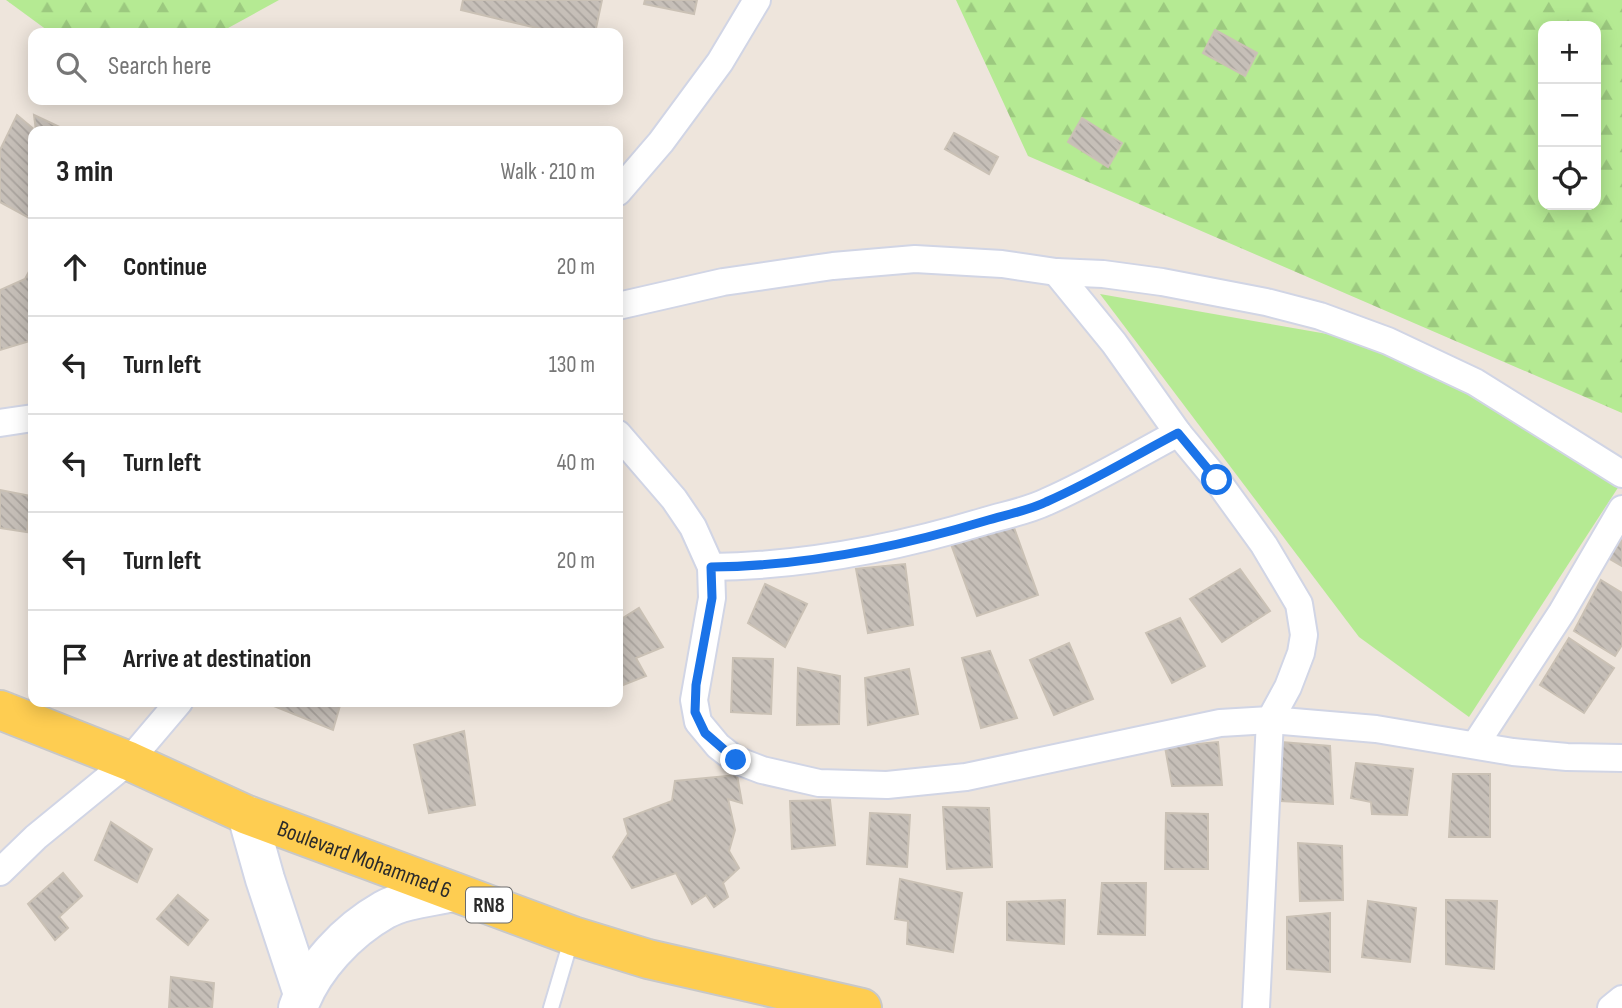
<!DOCTYPE html>
<html lang="en">
<head>
<meta charset="utf-8">
<style>
	:root { --surface:#fff; --page:#f6f6f6; --text:#222; --muted:#767676; --line:#e0e0e0 }
	body { margin:0; font-family:"Sofia Sans Condensed",sans-serif; background:var(--page); color:var(--text) }
	.controls { position:absolute; right:21px; top:21px; display:grid; overflow:hidden; border-radius:14px; box-shadow:0 4px 18px #0003 }
	.controls button { width:63px; height:63px; display:grid; place-items:center; padding:0; border:0; border-bottom:2px solid var(--line); background:var(--surface); color:var(--text); font:35px sans-serif }
	.stop { position:absolute; width:21px; height:21px; margin:-16px; border:5px solid #1a73e8; border-radius:50%; background:#fff }
	.stop.end { background:#1a73e8; border-color:#fff; box-shadow:0 2px 7px #0008 }
	.list { margin:0; padding:0; list-style:none }
	h2 { display:flex; justify-content:space-between; align-items:center; height:91px; margin:0; padding:0 28px; font-size:30px }
	h2 small { font-size:23px; font-weight:400; color:var(--muted) }
	.list li { display:grid; grid-template-columns:46px 1fr auto; gap:21px; align-items:center; box-sizing:border-box; height:98px; padding:0 28px; border-top:2px solid var(--line) }
	.list b { display:block; font-size:26px; white-space:nowrap }
	.list em { font-size:23px; font-style:normal; color:var(--muted) }
	.icon { flex:none; width:38px; height:38px; fill:none; stroke:currentColor; stroke-width:2; stroke-linecap:round; stroke-linejoin:round }
	.map { position:relative; flex:none; width:1622px; height:1008px; overflow:hidden }
	.search { position:absolute; background:var(--surface); box-shadow:0 4px 18px #0003; left:28px; top:28px; width:595px; height:77px; display:flex; align-items:center; gap:18px; box-sizing:border-box; padding:0 24px; border-radius:14px; color:var(--muted); font-size:26px }
	.panel { position:absolute; background:var(--surface); box-shadow:0 4px 18px #0003; left:28px; top:126px; width:595px; height:581px; border-radius:14px }
	.map>svg:first-child { display:block }
	.grass { fill:#b5ea93 }
	.forest { fill:url(#forest-firs); fill-rule:evenodd }
	.building { fill:url(#building-back-hatch); stroke:#cac1b5; stroke-width:2 }
	.lines { fill:none; stroke-linecap:round; stroke-linejoin:round }
	.lane-casing { stroke:#d1d5e5; stroke-width:18 }
	.street-casing { stroke:#d1d5e5; stroke-width:30 }
	.secondary-casing { stroke:#d1d5e5; stroke-width:42 }
	.primary-casing { stroke:#c8c8c8; stroke-width:42 }
	.lane { stroke:#fff; stroke-width:14 }
	.street { stroke:#fff; stroke-width:26 }
	.secondary { stroke:#fff; stroke-width:38 }
	.primary { stroke:#fecd51; stroke-width:38 }
	.route { stroke:#1a73e8; stroke-width:9 }
	.labels { text-anchor:middle; stroke-width:5; stroke-linejoin:round; paint-order:stroke }
	.shield { fill:#fff; stroke:#6b6b6b; stroke-width:2 }
	.shield-label { font-size:21px; font-weight:bold; fill:#2b2b2b }
	.street-label { font-size:23px; fill:#2b2b2b; stroke:#fff }
</style>
</head>
<body>
<div class="map">
<svg width="1622" height="1008" viewBox="0 0 1622 1008">
	<defs>
		<pattern id="forest-firs" width="22" height="20" patternUnits="userSpaceOnUse" patternTransform="scale(1.75)"><rect width="22" height="20" fill="#b5ea93"/><path d="M5 1l3.5 6h-7zM16 11l3.5 6h-7z" fill="#9cc97f"/></pattern>
		<pattern id="building-back-hatch" width="6" height="6" patternUnits="userSpaceOnUse" patternTransform="scale(1.75)"><rect width="6" height="6" fill="#c6bfb8"/><path d="M-1 5l2 2M0 0l6 6M5-1l2 2" fill="none" stroke="#aaa49e"/></pattern>
	</defs>
	<rect width="100%" height="100%" fill="#eee5dc"/>
	<polygon class="grass" points="1100,294 1356,339 1469,390 1621,483 1469,717 1359,637"/>
	<g class="forest">
		<polygon points="6,0 279,0 219,33 51,33"/>
		<path d="M956,0h666v413l-594,-257zM1543,26h53v179h-53z"/>
	</g>
	<g class="building">
		<polygon points="463,0 602,0 595,33 558,33 461,10"/>
		<polygon points="645,0 697,0 694,14 644,4"/>
		<polygon points="1215,30 1257,53 1245,76 1203,53"/>
		<polygon points="17,115 36,131 33,131 33,220 0,202 0,150"/>
		<polygon points="34,115 68,131 36,131"/>
		<polygon points="1082,118 1122,143 1108,167 1068,142"/>
		<polygon points="954,133 998,157 989,174 945,149"/>
		<polygon points="33,264 33,340 0,350 0,290 25,279"/>
		<polygon points="0,490 31,496 27,532 0,528"/>
		<polygon points="1012,522 1038,595 977,616 951,544"/>
		<polygon points="1622,540 1622,566 1608,558"/>
		<polygon points="905,564 913,625 868,633 856,569"/>
		<polygon points="1240,569 1270,611 1222,642 1190,599"/>
		<polygon points="1601,580 1622,593 1622,645 1615,656 1574,631"/>
		<polygon points="765,584 807,604 785,647 748,623"/>
		<polygon points="639,608 663,647 636,658 646,676 618,687 618,621"/>
		<polygon points="1180,618 1205,666 1172,683 1146,633"/>
		<polygon points="1569,638 1614,668 1584,713 1540,685"/>
		<polygon points="1069,643 1093,699 1054,715 1030,660"/>
		<polygon points="990,651 1017,718 981,728 962,658"/>
		<polygon points="733,658 773,659 771,714 731,712"/>
		<polygon points="798,668 840,676 839,724 797,725"/>
		<polygon points="909,669 918,714 868,725 865,678"/>
		<polygon points="264,702 341,702 333,730"/>
		<polygon points="464,731 475,805 429,813 414,745"/>
		<polygon points="1218,742 1222,785 1172,786 1165,747"/>
		<polygon points="1281,742 1330,746 1333,804 1281,801"/>
		<polygon points="1356,763 1413,769 1407,815 1372,814 1371,802 1351,798"/>
		<polygon points="1453,774 1490,774 1490,837 1449,837"/>
		<polygon points="737,775 742,803 728,799 735,830 729,851 739,868 723,883 728,897 714,907 706,895 692,904 676,873 632,888 613,857 628,834 624,819 672,801 675,781"/>
		<polygon points="830,800 835,845 792,849 790,801"/>
		<polygon points="943,807 989,808 992,867 947,869"/>
		<polygon points="870,813 910,815 907,867 867,864"/>
		<polygon points="1166,813 1208,814 1208,869 1165,869"/>
		<polygon points="111,822 152,849 137,882 95,860"/>
		<polygon points="1298,843 1342,846 1343,900 1300,901"/>
		<polygon points="63,873 82,896 59,917 68,928 55,940 28,904"/>
		<polygon points="900,879 962,893 953,952 907,944 908,921 895,919"/>
		<polygon points="1102,883 1146,883 1145,935 1098,934"/>
		<polygon points="178,895 208,920 188,945 157,919"/>
		<polygon points="1065,900 1064,944 1007,940 1007,902"/>
		<polygon points="1446,900 1497,901 1494,969 1446,964"/>
		<polygon points="1368,901 1416,908 1410,962 1362,957"/>
		<polygon points="1330,913 1330,972 1287,969 1287,917"/>
		<polygon points="171,977 214,983 212,1008 169,1008"/>
	</g>
	<g class="lines">
		<defs>
			<polyline id="lane" points="551,1008 572,937"/>
			<g id="street">
				<polyline points="618,192 661,142 720,62 757,0"/>
				<polyline points="1056,272 1114,343 1178,433 1217,480 1264,545 1299,604 1304,635 1301,653 1288,687 1270,720 1256,1008"/>
				<polyline points="618,306 723,282 833,266 915,259 1002,264 1056,272 1103,274 1162,282 1266,302 1320,316 1388,341 1475,382 1622,474"/>
				<polyline points="0,423 33,418"/>
				<polyline points="618,434 674,499 693,527 711,567 712,598 694,700 698,722 718,746 736,760 762,770 819,783 887,785 966,777 1220,723 1270,720 1376,729 1513,752 1567,757 1622,758"/>
				<path d="M711,567c93,-1 185,-19 274,-46 20,-6 42,-10 61,-19 46,-20 89,-46 132,-69"/>
				<polyline points="1475,745 1562,612 1622,509"/>
				<polyline points="0,872 36,837 129,761 179,702"/>
				<polyline points="1611,1008 1622,999"/>
			</g>
			<g id="secondary">
				<polyline points="247,815 265,879 303,994"/>
				<path d="M298,1008c14,-40 49,-77 86,-98 20,-11 47,-13 69,-18"/>
			</g>
			<g id="primary">
				<path id="s1" d="M0,710l129,51 118,54 326,121 75,23 214,49"/>
			</g>
		</defs>
		<use href="#lane" class="lane-casing"/>
		<use href="#street" class="street-casing"/>
		<use href="#secondary" class="secondary-casing"/>
		<use href="#primary" class="primary-casing"/>
		<use href="#lane" class="lane"/>
		<use href="#street" class="street"/>
		<use href="#secondary" class="secondary"/>
		<use href="#primary" class="primary"/>
	</g>
	<g class="lines">
		<path class="route" d="M736,760l-31,-27 -10,-21 1,-27 16,-87 -1,-31c93,-1 185,-19 274,-46 20,-6 42,-10 61,-19 46,-20 88,-46 132,-69l39,47"/>
	</g>
	<g class="labels">
		<rect class="shield" x="466" y="887.5" width="46" height="35" rx="5"/>
		<g class="shield-label">
			<text x="489" y="912">RN8</text>
		</g>
		<g class="street-label">
			<text dy="8" stroke="none"><textPath href="#s1" startOffset="394">Boulevard Mohammed 6</textPath></text>
		</g>
	</g>
</svg>
<div class="controls">
<button>+</button>
<button>−</button>
<button><svg class="icon" aria-label="locate" viewBox="0 0 24 24"><circle cx="12" cy="12" r="6"/><path d="M12 2v4M12 18v4M2 12h4M18 12h4"/></svg></button>
</div>
<div class="stop" style="left:1217px;top:480px"></div>
<div class="stop end" style="left:736px;top:760px"></div>
<div class="search"><svg class="icon" aria-label="search" viewBox="0 0 24 24"><circle cx="10" cy="10" r="6"/><path d="M15 15l6 6"/></svg>Search here</div>
<section class="panel">
<h2>3 min<small>Walk · 210 m</small></h2>
<ul class="list">
<li><svg class="icon" aria-label="ahead" viewBox="0 0 24 24"><path d="M12 20V5M6 11l6-6 6 6"/></svg><div><b>Continue</b></div><em>20 m</em></li>
<li><svg class="icon" aria-label="left" viewBox="0 0 24 24"><path d="M17 20v-9H6M10 6l-5 5 5 5"/></svg><div><b>Turn left</b></div><em>130 m</em></li>
<li><svg class="icon" aria-label="left" viewBox="0 0 24 24"><path d="M17 20v-9H6M10 6l-5 5 5 5"/></svg><div><b>Turn left</b></div><em>40 m</em></li>
<li><svg class="icon" aria-label="left" viewBox="0 0 24 24"><path d="M17 20v-9H6M10 6l-5 5 5 5"/></svg><div><b>Turn left</b></div><em>20 m</em></li>
<li><svg class="icon" aria-label="arrive" viewBox="0 0 24 24"><path d="M6 21V4h12l-3 4 3 4H6"/></svg><div><b>Arrive at destination</b></div></li>
</ul>
</section>
</div>
</body>
</html>
